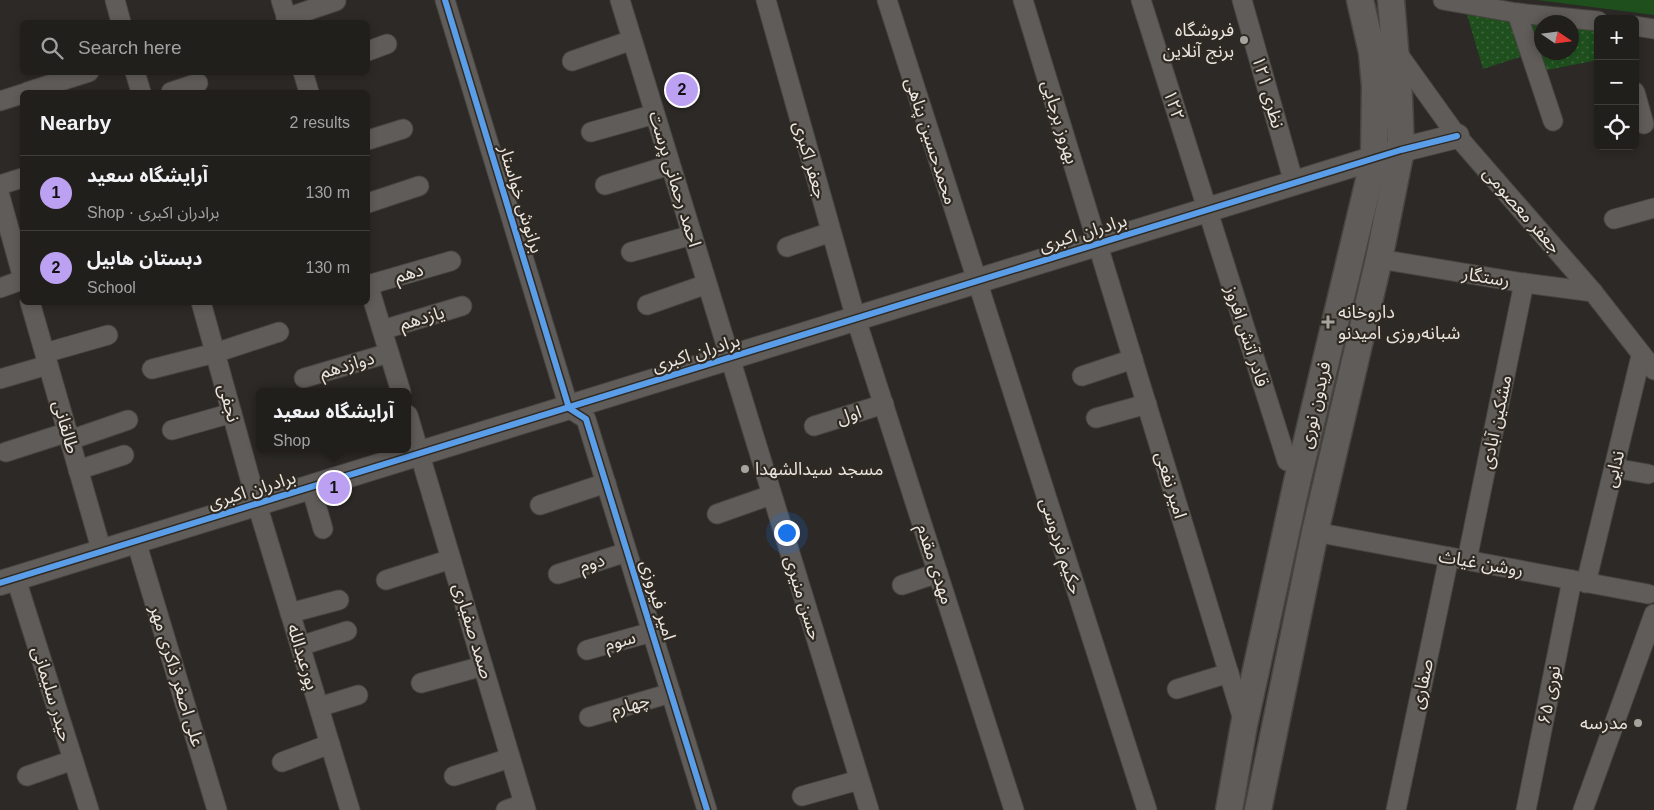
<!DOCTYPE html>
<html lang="en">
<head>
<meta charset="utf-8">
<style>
	:root { --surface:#211f1c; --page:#292725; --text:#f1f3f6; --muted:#a2a2a3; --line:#3e3d3b; --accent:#bca0f2 }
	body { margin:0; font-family:Helvetica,"Noto Sans Arabic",sans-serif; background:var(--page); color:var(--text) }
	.controls { position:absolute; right:15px; top:15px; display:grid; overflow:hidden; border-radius:8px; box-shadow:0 2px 8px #0003 }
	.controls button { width:45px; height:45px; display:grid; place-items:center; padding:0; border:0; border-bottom:1px solid var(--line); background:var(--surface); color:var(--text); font:25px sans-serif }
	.compass { position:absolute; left:1534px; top:15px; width:45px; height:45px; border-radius:50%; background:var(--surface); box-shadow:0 2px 8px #0003; rotate:103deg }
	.you { position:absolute; left:786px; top:532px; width:18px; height:18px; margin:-12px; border:4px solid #fff; border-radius:50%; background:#1a73e8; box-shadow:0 0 0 8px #1a73e833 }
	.badge { display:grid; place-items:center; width:32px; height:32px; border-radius:50%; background:var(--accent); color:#111; font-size:16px; font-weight:700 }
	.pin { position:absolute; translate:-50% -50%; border:2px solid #fff; box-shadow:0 1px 5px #0006 }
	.popup { position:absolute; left:256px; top:388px; width:155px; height:65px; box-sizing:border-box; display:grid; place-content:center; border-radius:8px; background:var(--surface); filter:drop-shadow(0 1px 4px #0005); font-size:16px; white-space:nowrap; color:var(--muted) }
	.popup b { font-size:19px; color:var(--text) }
	.popup::after { content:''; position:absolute; left:50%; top:100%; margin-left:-10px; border:10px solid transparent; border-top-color:var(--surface) }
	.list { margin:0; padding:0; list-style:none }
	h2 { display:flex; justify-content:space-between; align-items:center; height:65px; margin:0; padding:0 20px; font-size:21px }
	h2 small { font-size:16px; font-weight:400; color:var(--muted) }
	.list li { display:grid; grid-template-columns:32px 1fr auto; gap:15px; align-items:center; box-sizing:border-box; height:75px; padding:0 20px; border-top:1px solid var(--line) }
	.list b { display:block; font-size:19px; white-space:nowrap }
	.list p { margin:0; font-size:16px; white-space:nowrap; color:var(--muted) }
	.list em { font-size:16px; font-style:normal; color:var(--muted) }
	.icon { flex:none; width:28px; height:28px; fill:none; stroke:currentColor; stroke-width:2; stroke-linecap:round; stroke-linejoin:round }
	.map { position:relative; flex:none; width:1654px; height:810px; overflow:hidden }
	.search { position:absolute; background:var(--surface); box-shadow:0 2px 8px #0003; left:20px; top:20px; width:350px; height:55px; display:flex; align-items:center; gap:12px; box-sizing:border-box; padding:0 18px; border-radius:8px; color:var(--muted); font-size:19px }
	.panel { position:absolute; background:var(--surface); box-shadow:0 2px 8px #0003; left:20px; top:90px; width:350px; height:215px; border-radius:8px }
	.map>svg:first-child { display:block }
	.grass { fill:url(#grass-dots) }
	.park { fill:#1e4f1d }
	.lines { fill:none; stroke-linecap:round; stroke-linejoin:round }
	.minor-casing { stroke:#474441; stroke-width:21 }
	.tertiary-casing { stroke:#474441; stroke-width:26 }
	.secondary-casing { stroke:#474441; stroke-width:29 }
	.minor { stroke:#5f5c59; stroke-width:19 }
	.tertiary { stroke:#5f5c59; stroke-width:24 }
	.secondary { stroke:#5f5c59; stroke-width:26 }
	.cycleway-casing { stroke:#302a22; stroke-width:9 }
	.cycleway { stroke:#5a9eea; stroke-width:6 }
	.poi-dot { fill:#a7a39f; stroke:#302a22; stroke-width:2 }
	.labels { text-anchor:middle; stroke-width:4.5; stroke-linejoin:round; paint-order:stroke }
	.poi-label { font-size:18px; fill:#e9e5e0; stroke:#302a22; text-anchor:end }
	.street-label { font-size:18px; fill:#e9e5e0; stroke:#302a22 }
</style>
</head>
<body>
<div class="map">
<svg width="1654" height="810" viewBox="0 0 1654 810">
	<defs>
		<pattern id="grass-dots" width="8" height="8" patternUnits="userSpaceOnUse" patternTransform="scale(1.25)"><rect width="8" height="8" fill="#1e4f1d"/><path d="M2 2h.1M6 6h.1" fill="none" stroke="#3f683e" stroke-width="1.8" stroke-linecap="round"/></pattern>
	</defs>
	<rect width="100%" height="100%" fill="#2c2926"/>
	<g class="grass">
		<polygon points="1466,11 1509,19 1523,56 1483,69"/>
		<polygon points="1531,24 1541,25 1542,52 1572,52 1572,28 1598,31 1598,60 1547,70"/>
	</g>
	<polygon class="park" points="1537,0 1654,0 1654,15"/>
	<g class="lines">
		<defs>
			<g id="minor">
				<polyline points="115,0 121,22"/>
				<polyline points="281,0 288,22"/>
				<polyline points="445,0 569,408 586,419 707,810"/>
				<polyline points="620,0 869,810"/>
				<polyline points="766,0 856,319 1014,810"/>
				<polyline points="887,0 1147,810"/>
				<polyline points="1023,0 1244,723"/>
				<polyline points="1141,0 1287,461"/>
				<polyline points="1242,0 1294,183"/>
				<polyline points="1443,0 1517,13 1598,21"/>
				<polyline points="1517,13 1553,121"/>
				<polyline points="286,18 336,1"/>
				<polyline points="1635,26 1654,29"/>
				<polyline points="368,51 387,44"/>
				<polyline points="1396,51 1457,136 1593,292 1654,370"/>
				<polyline points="572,61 632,40"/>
				<polyline points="135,72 141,92"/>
				<polyline points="303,72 309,92"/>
				<polyline points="27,92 89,72"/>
				<polyline points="171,92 198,83"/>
				<polyline points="1635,92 1644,124"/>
				<polyline points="0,101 22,94"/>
				<polyline points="591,132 655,114"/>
				<polyline points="368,140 403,129"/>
				<polyline points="0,185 22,178"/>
				<polyline points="605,185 670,165"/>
				<polyline points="0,196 22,275"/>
				<polyline points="368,203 419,186"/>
				<polyline points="1614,219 1654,208"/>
				<polyline points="787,247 831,232"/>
				<polyline points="631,252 692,235"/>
				<polyline points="1379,259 1524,283 1593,292"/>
				<polyline points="368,284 401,392"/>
				<polyline points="368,285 451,261"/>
				<polyline points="0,288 22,280"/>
				<polyline points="30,302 102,552"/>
				<polyline points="201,302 257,504 350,810"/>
				<polyline points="647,305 707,284"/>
				<polyline points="382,330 462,306"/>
				<polyline points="45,353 108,335"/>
				<polyline points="152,369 215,353 279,332"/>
				<polyline points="1082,376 1133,359"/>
				<polyline points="304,378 389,353"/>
				<polyline points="0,379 48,365"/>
				<polyline points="408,415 526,810"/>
				<polyline points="1096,418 1147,404"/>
				<polyline points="814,426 884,404"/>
				<polyline points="172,430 232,413"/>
				<polyline points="70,440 128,420"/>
				<polyline points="6,452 68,432"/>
				<polyline points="1614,468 1648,474"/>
				<polyline points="78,470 124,455"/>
				<polyline points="311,487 323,529"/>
				<polyline points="540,505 606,483"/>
				<polyline points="717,514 771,495"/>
				<polyline points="1315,532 1648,594"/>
				<polyline points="136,541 217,810"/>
				<polyline points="1467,560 1524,283"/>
				<polyline points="558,574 627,552"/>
				<polyline points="16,579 89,810"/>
				<polyline points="386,580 451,559"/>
				<polyline points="1586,583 1641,356"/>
				<polyline points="902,585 938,573"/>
				<polyline points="290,613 339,600"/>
				<polyline points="300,646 347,631"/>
				<polyline points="587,650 652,632"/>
				<polyline points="421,683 483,666"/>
				<polyline points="1177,689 1229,673"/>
				<polyline points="319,707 358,695"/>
				<polyline points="589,717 671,693"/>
				<polyline points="282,762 330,744"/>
				<polyline points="27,776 73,760"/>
				<polyline points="454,776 510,758"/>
				<polyline points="802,796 859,780"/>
				<polyline points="506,810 524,804"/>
				<polyline points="1396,810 1449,557"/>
				<polyline points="1526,810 1572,580"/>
				<polyline points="1583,810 1654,614"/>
			</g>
			<polyline id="tertiary" points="0,583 1401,150 1457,136"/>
			<g id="secondary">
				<polyline points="1229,810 1244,725 1297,482 1374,159 1375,86 1372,52 1360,0"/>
				<polyline points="1258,810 1315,532 1379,259 1401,150 1399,97 1391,0"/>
			</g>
		</defs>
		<use href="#minor" class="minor-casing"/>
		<use href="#tertiary" class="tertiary-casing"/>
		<use href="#secondary" class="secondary-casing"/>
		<use href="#minor" class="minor"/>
		<use href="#tertiary" class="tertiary"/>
		<use href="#secondary" class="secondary"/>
		<defs>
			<g id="cycleway">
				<polyline points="445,0 569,408 586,419 707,810"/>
				<polyline points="0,583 1401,150 1457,136"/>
			</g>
		</defs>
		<use href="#cycleway" class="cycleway-casing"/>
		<use href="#cycleway" class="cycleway"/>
	</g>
	<g class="poi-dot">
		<circle cx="1244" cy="40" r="5"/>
		<path d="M1325.5 314.5h5v5h5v5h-5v5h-5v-5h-5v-5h5z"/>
		<circle cx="745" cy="469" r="5"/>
		<circle cx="1638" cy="723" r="5"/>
	</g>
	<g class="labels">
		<g class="poi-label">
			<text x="1234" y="36">فروشگاه<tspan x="1234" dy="21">برنج آنلاین</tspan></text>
			<text x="1338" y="318" text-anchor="start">داروخانه<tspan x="1338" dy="21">شبانه‌روزی امیدنو</tspan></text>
			<text x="755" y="475" text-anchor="start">مسجد سیدالشهدا</text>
			<text x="1628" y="729">مدرسه</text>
		</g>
		<g class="street-label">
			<text transform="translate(1268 92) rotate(74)" y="6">نظری ۱۲۱</text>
			<text transform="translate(1174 105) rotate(72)" y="6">۱۲۲</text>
			<text transform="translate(1060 122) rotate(73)" y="6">بهروز برجایی</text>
			<text transform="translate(931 141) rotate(72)" y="6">محمدحسین پناهی</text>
			<text transform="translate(810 160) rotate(74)" y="6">جعفر اکبری</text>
			<text transform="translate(675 179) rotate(73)" y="6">احمد رحمانی پرست</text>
			<text transform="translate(521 199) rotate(73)" y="6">برانوش خواستار</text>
			<text transform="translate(1522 210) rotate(49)" y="6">جعفر معصومی</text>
			<text transform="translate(1083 233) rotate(-17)" y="6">برادران اکبری</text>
			<text transform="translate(409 273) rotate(-16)" y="6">دهم</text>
			<text transform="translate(1486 277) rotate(9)" y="6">رستگار</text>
			<text transform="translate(422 318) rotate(-16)" y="6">یازدهم</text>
			<text transform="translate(1247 336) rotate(72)" y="6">قادر آتش افروز</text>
			<text transform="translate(696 353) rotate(-17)" y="6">برادران اکبری</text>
			<text transform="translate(347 365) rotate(-16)" y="6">دوازدهم</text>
			<text transform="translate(229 403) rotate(75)" y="6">نجفی</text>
			<text transform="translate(1315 405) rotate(-77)" y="6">فریدون نوری</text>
			<text transform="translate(849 415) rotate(-18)" y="6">اول</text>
			<text transform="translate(1496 422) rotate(-78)" y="6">مشکین آبادی</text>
			<text transform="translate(66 427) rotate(74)" y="6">طالقانی</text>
			<text transform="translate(1614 469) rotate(-76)" y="6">ندایی</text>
			<text transform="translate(1171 485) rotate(73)" y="6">امیر نفعی</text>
			<text transform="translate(252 490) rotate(-17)" y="6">برادران اکبری</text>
			<text transform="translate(1061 546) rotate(72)" y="6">حکیم فردوسی</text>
			<text transform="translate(592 563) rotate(-18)" y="6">دوم</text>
			<text transform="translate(1481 563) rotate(10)" y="6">روشن غیاث</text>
			<text transform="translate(935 564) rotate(72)" y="6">مهدی مقدم</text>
			<text transform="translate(803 598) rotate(73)" y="6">حسن منیری</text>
			<text transform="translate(658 600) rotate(73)" y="6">امیر فیروزی</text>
			<text transform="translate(473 631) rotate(73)" y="6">صمد صفیاری</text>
			<text transform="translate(620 641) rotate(-16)" y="6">سوم</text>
			<text transform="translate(303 657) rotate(73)" y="6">پورعبدالله</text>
			<text transform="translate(177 676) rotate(73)" y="6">علی اصغر ذاکری مهر</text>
			<text transform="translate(1422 684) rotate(-78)" y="6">صفاری</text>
			<text transform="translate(52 694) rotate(73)" y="6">حیدر سلیمانی</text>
			<text transform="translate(1549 695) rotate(-79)" y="6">نوری ۶۵</text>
			<text transform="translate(630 705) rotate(-16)" y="6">چهارم</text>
		</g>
	</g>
</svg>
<div class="controls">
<button>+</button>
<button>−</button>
<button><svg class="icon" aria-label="locate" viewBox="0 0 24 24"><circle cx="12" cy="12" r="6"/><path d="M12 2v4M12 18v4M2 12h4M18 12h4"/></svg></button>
</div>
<svg class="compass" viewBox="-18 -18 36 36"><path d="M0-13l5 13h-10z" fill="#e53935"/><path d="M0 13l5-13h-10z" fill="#a2a2a3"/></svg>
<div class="you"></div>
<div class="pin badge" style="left:334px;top:488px">1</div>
<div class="popup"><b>آرایشگاه سعید</b>Shop</div>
<div class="pin badge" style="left:682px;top:90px">2</div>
<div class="search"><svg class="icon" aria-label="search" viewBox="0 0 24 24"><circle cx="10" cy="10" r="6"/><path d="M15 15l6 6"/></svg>Search here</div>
<section class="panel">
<h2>Nearby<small>2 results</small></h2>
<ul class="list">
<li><span class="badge">1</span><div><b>آرایشگاه سعید</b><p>Shop · برادران اکبری</p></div><em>130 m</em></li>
<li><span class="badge">2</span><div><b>دبستان هابیل</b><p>School</p></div><em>130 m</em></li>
</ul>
</section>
</div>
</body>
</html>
